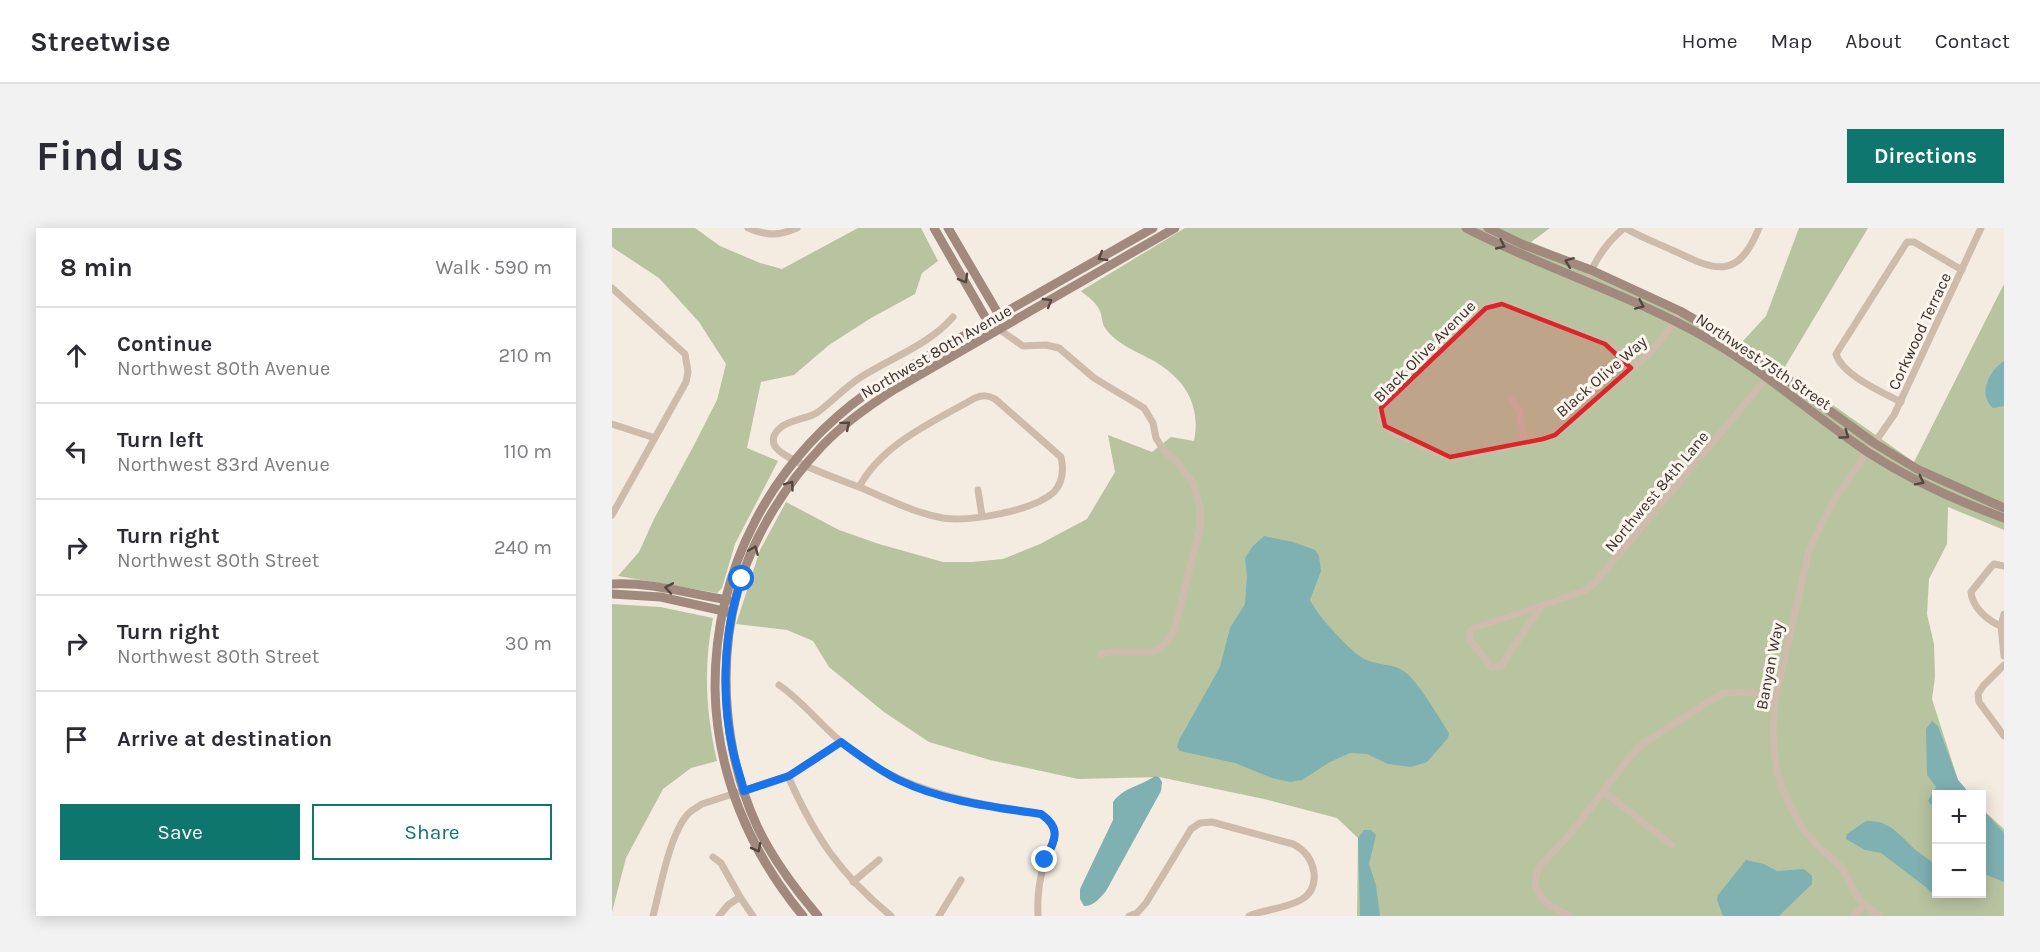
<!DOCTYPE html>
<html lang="en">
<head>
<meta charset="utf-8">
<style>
	:root { --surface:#fff; --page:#f2f2f3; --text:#2b2b33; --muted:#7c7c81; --line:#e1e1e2; --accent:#0f766e }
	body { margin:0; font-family:Karla,sans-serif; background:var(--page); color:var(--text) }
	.controls { position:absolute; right:18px; bottom:18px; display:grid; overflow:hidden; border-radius:0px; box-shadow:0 3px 15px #0003 }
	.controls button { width:54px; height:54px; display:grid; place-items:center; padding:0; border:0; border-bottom:2px solid var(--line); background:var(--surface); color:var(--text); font:30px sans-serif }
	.stop { position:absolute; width:18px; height:18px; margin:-14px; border:4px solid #1a73e8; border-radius:50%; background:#fff }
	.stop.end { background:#1a73e8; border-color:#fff; box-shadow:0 2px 6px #0008 }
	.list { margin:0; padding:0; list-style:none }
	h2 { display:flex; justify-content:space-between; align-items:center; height:78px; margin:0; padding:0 24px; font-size:26px }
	h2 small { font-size:20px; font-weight:400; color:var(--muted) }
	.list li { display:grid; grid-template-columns:39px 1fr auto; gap:18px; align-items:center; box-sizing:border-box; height:96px; padding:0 24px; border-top:2px solid var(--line) }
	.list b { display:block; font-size:22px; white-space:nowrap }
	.list p { margin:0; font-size:20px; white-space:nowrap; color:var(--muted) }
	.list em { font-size:20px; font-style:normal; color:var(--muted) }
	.actions { display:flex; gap:12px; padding:18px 24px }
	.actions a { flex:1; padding:14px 0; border:2px solid var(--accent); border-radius:0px; text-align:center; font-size:21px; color:var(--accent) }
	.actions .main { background:var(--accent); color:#fff }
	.icon { flex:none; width:33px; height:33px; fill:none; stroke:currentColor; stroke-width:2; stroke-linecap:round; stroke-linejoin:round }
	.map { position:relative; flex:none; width:1392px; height:688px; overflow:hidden; border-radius:0px }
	header { display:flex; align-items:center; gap:36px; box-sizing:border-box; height:84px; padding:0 30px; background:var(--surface); border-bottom:2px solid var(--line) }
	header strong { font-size:28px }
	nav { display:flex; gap:33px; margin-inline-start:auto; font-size:21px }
	.intro { display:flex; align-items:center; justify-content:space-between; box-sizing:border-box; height:144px; padding:0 36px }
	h1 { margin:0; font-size:42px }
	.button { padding:15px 27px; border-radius:0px; background:var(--accent); color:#fff; font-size:21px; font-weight:700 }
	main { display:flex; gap:36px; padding:0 36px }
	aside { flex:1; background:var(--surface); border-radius:0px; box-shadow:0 3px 15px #0003 }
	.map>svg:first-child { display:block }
	.green { fill:#b8c4a0 }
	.water { fill:#7fb0b2 }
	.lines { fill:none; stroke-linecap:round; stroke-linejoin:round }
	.street { stroke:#cdbbac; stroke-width:7 }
	.secondary { stroke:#a18a7d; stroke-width:9 }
	.oneway { stroke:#544640 }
	.route { stroke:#1a73e8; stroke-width:8 }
	.marked { fill:#d62828; fill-opacity:0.2; stroke:#d62828; stroke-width:4.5; stroke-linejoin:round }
	.labels { text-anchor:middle; stroke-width:6; stroke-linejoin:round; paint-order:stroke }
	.street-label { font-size:16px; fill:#3b302b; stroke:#fbf5ee }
</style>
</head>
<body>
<header>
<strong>Streetwise</strong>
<nav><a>Home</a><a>Map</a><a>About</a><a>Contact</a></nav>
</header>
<div class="intro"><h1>Find us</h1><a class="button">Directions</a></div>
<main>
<aside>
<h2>8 min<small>Walk · 590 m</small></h2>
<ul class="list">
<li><svg class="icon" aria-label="ahead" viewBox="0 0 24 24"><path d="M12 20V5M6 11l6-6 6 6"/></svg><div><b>Continue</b><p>Northwest 80th Avenue</p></div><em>210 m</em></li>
<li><svg class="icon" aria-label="left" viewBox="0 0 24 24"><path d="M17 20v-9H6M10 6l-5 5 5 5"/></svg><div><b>Turn left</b><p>Northwest 83rd Avenue</p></div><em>110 m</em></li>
<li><svg class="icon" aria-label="right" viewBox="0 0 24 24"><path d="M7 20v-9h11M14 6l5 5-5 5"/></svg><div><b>Turn right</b><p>Northwest 80th Street</p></div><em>240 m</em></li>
<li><svg class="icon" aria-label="right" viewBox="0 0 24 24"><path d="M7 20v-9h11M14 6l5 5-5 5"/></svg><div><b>Turn right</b><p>Northwest 80th Street</p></div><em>30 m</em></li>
<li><svg class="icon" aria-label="arrive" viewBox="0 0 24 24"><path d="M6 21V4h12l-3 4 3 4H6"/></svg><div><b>Arrive at destination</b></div></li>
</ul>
<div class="actions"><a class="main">Save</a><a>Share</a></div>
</aside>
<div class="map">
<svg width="1392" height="688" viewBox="0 0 1392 688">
	<rect width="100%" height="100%" fill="#f4ebe1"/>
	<g class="green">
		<polygon points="0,0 83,0 108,18 148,35 170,41 246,0 309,0 326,33 310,45 303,66 259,90 217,117 182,147 149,154 135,220 166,233 123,316 110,360 105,365 6,348 27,324 42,291 81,219 105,172 114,136 87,94 47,50 0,19"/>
		<path d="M573,0h365l-19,14c72,31 146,58 211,100l24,-26 33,-88h69l-85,142 131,92 90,-178v246l-56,-23 -1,37 -18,35 -2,35 7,30 1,33 -3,22 26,81 12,14h-34v100h46v-85l22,20v87h-647l1,-78 -21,-20 -73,-19 -105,-22 -81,2 -88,-19 -61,-18 -45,-30 -55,-45 -16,-26 -26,-11 -51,-6 24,-74 26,-48 53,28 40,14 64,18h29l31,-3 37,-15 47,-25 28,-47 -7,-37 44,17 19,-15 23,4c7,-35 -8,-61 -40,-80 -16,-9 -37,-16 -49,-33 -3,-4 -3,-12 -5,-17 -4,-9 -12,-14 -19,-20z"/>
		<path d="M0,376l48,3 53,11c-10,49 -7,95 4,143l-26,7 -28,21 -37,69 -14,54z"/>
	</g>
	<g class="water">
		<path d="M1392,133v45l-11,2c-16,-14 -4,-37 11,-47z"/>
		<path d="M652,308l29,6 22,8 4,6 2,15 -11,29c7,15 41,53 56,60 12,5 26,4 36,10 14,7 37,48 47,63l-1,5 -21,24 -16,5 -23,-3 -21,-10 -17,-1 -20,9 -28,18 -12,2 -18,-4 -37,-15 -55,-12 -3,-4 2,-7 41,-73 10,-39 15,-24 2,-28 -2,-18 8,-12z"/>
		<polygon points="1320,493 1326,498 1346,552 1358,566 1324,566 1324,581 1322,580 1316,573 1324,559 1315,547 1314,501"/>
		<path d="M543,548l4,1 3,5 -1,9 -55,100c-6,7 -12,15 -22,15l-4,-7v-10l33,-69v-18c11,-15 28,-16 42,-26z"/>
		<polygon points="1370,581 1392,605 1392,654 1370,645"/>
		<path d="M1254,593c26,-1 34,16 51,30 6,5 13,9 19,14v29h7l1,2c-6,1 -13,-3 -17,-8l-46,-35 -16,-3 -19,-11 1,-5z"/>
		<polygon points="752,602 759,602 764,607 757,636 764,657 768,688 748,688 746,610"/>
		<polygon points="1134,632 1152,636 1165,643 1192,641 1200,648 1200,656 1167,688 1111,688 1105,672 1106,667"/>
	</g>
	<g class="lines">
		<g class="street">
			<path d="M136,0c19,8 30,8 49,0"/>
			<path d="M1013,0c15,9 32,15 47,22 42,20 65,32 87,-22"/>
			<path d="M975,53c8,-22 19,-38 37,-53"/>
			<polyline points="0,60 73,126 76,144 74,154 0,287"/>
			<polyline points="388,102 411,118 434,117 447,120 482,150 532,180 541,195 544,210 552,223 564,233 581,255 588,279 588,300 562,404 549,420 540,424 499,424 489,426"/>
			<polyline points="1019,140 1003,121 993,116 890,76 882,75 874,80 769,180 768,192 780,203 825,225 838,229 852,228 931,211 943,207 1036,127 1061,97 1068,83"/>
			<polyline points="899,171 907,182 913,216"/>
			<path d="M1289,174c-19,-10 -59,-27 -65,-48l71,-112h7l48,28"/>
			<polyline points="0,196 43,210"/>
			<path d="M247,259c27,11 55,26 84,31 27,4 90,-7 111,-26 9,-10 10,-22 7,-35l-66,-58c-7,-4 -12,-4 -20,-1 -42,24 -92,45 -116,89 -15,-6 -81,-28 -85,-43 -2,-6 1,-12 6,-16 10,-9 26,-8 38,-16 15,-11 27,-25 43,-35 30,-19 69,-33 92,-60"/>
			<polyline points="366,262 370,288"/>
			<polyline points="929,378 859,401 857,411 880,440 889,438 929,378 972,363 982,356 1162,141"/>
			<polyline points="1392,386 1389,398 1392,428"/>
			<path d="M1389,398c-13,-5 -29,-19 -30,-34l20,-25 3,-3 10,2"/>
			<polyline points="1392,437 1371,458 1366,466 1367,474 1392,508"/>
			<path d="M167,457c23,16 40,38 61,56 56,50 130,62 201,73 7,5 13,9 14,18 1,12 -8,21 -11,32 -5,17 -7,34 -6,52"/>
			<path d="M176,548c27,61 51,97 103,140"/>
			<polyline points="991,563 1060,617"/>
			<polyline points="101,629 109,635 128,669 141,688"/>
			<polyline points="241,654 267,632"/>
			<path d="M41,688c7,-26 17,-86 37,-104 3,-3 8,-5 12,-8l86,-28 53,-34"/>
			<polyline points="107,688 116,677 128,669"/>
			<polyline points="327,688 349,652"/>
			<path d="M517,688l8,-3 9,-10 45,-74 9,-6 12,-1 81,22c12,6 19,15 21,29 4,36 -43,33 -65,43"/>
			<polyline points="958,688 936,676 930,670 923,658 925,645 929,637 959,605 1020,526 1030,516 1111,465 1136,464 1163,472"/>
			<polyline points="1241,688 1253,677"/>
			<path d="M1267,688c-8,-7 -18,-13 -23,-22 -6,-10 -9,-20 -16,-28 -8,-9 -19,-16 -27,-25 -36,-43 -44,-87 -38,-141l34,-149 13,-29 15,-26 57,-81 87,-187"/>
		</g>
		<g class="secondary">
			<polyline points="322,0 376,94 381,97"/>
			<polyline points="336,0 387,87 388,90"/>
			<path d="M854,0c79,41 166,67 244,112 56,32 105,77 159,113 42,27 88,48 135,65"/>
			<polyline points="876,0 912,17 979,42 1068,83 1128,118 1262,215 1305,241 1392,280"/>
			<path d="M0,356c40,-2 77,10 116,16"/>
			<polyline points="0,366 49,369 116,384"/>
			<path d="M191,688c-54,-65 -87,-144 -88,-229 0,-119 56,-225 152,-294 32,-22 67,-40 100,-59 62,-36 124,-71 186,-106"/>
			<path d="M206,688c-23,-27 -46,-58 -61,-90 -32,-70 -40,-158 -20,-233 14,-54 48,-108 86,-148 21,-22 47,-40 72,-56l280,-161"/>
		</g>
	</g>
	<defs><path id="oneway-chevron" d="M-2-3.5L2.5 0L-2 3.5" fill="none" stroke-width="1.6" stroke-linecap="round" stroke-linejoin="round" transform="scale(1.5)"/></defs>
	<g class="oneway">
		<use href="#oneway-chevron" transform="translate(889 17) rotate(25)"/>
		<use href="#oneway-chevron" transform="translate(490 29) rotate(150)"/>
		<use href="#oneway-chevron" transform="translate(957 34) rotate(-159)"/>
		<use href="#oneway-chevron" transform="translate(352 51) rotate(60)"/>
		<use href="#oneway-chevron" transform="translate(436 74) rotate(-30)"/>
		<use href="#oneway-chevron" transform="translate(1028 77) rotate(24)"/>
		<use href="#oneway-chevron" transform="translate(234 197) rotate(-40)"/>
		<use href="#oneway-chevron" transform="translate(1233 207) rotate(36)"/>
		<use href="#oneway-chevron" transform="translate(1308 253) rotate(27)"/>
		<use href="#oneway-chevron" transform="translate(178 257) rotate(-54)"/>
		<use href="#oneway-chevron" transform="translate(142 322) rotate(-67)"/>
		<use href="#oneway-chevron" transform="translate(57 360) rotate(-170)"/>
		<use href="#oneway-chevron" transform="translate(145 620) rotate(62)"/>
	</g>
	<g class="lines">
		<path class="route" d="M130,351c-19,51 -21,119 -9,172 3,14 8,27 11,40l45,-15 52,-34c18,13 37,28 58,38 43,21 94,27 142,34 21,15 14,26 4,46"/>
	</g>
	<path class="marked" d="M890,76l103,40 26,24 -76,67 -12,4 -93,18 -65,-31 -4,-18 105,-100z"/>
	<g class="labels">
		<g class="street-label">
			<text transform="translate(1307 103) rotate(-65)" y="6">Corkwood Terrace</text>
			<text transform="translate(324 123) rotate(-30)" y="6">Northwest 80th Avenue</text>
			<text transform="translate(812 123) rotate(-45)" y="6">Black Olive Avenue</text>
			<text transform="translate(1152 133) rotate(34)" y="6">Northwest 75th Street</text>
			<text transform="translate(989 148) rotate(-41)" y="6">Black Olive Way</text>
			<text transform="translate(1044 263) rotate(-50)" y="6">Northwest 84th Lane</text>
			<text transform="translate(1157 438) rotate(-79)" y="6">Banyan Way</text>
		</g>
	</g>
</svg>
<div class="controls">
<button>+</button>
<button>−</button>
</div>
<div class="stop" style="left:130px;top:351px"></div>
<div class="stop end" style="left:433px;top:632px"></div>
</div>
</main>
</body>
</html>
